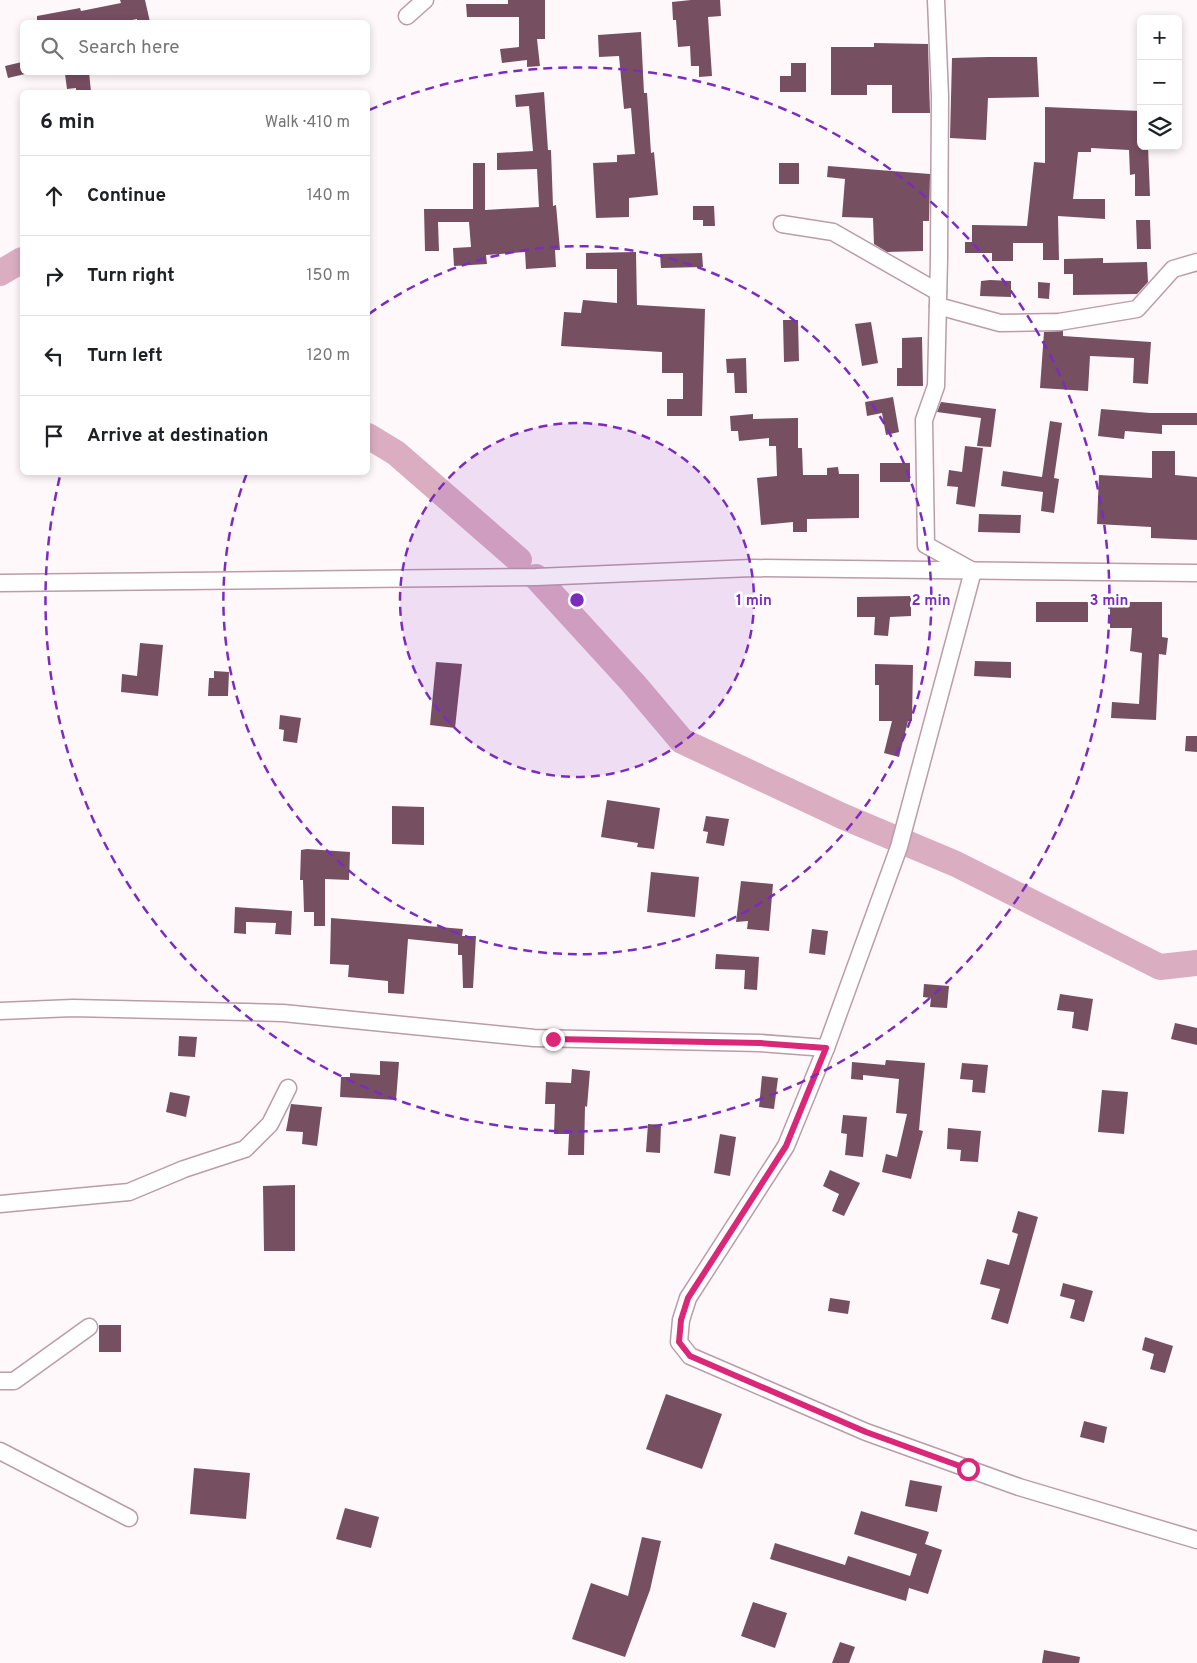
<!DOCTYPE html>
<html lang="en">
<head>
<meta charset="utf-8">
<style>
	:root { --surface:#fff; --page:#f2f2f2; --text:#202124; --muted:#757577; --line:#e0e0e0 }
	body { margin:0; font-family:Overpass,sans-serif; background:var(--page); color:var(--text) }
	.controls { position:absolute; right:15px; top:15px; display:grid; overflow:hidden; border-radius:8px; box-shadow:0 2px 8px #0003 }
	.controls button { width:45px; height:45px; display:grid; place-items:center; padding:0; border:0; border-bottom:1px solid var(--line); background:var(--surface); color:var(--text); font:25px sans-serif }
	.stop { position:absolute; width:15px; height:15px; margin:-11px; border:4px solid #db2777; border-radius:50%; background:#fff }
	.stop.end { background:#db2777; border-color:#fff; box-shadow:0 1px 5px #0008 }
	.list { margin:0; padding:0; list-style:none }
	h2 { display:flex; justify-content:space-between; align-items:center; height:65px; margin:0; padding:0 20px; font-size:21px }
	h2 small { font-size:16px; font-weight:400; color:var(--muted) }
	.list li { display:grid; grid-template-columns:32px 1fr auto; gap:15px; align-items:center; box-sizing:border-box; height:80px; padding:0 20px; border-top:1px solid var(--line) }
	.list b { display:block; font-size:19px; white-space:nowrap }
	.list em { font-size:16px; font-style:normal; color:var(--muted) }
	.icon { flex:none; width:28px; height:28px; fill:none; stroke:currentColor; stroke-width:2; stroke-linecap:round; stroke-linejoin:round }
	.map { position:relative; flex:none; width:1197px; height:1663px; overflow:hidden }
	.search { position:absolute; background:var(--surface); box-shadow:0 2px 8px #0003; left:20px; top:20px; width:350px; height:55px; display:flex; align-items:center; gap:12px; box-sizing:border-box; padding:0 18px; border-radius:8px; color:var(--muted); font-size:19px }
	.panel { position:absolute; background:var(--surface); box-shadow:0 2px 8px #0003; left:20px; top:90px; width:350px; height:385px; border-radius:8px }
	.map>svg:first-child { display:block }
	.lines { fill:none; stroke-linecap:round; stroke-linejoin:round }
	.river { stroke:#dbadc1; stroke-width:26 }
	.building { fill:#764f61 }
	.minor-casing { stroke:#bb9ca9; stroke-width:19 }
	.minor { stroke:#fff; stroke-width:16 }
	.route { stroke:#db2777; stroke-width:6 }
	.ring { fill:none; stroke:#7b2cbf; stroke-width:2.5; stroke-dasharray:9 6 }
	.centre { fill:#7b2cbf; stroke:#fff; stroke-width:2.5 }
	.ring-label { font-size:15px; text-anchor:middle; font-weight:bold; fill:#7b2cbf; stroke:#fff; stroke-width:5; stroke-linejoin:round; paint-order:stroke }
</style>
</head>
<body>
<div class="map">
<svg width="1197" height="1663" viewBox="0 0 1197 1663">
	<rect width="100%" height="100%" fill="#fff8fb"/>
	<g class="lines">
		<g class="river">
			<polyline points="0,273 22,260"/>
			<polyline points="368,436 396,453 519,560"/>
			<polyline points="536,577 633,683 682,741 842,816 956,864 1160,967 1197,963"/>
		</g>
	</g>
	<g class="building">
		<polygon points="120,0 145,0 150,22 137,22 137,19 123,22 37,22 37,16 80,8 81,11 121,3"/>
		<polygon points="508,0 545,0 545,39 537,39 540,66 527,67 527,60 502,63 500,49 519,47 519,17 467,17 466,4 508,4"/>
		<polygon points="691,0 720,0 721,16 708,17 712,76 699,77 699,66 691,66 690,46 678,47 676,20 673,20 672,2"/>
		<polygon points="641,32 644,93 647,93 651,153 654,152 658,195 629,198 629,217 596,218 593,163 617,162 617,155 635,154 631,108 624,109 619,56 599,57 598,35"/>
		<polygon points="874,43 928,44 930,113 892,113 892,85 867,85 867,95 831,95 831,47 874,47"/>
		<polygon points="988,57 1037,57 1039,97 988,98 986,140 950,138 952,58"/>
		<polygon points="22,62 22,72 25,74 8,78 5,66"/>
		<polygon points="791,63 806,63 806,92 780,92 780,76 791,76"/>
		<polygon points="89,72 91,92 76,92 76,88 67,89 65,74"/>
		<polygon points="544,92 548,150 551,150 553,206 556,205 560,250 555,250 556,267 526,269 525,252 486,255 487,264 454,266 453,248 471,247 469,222 438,222 439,251 425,251 424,209 473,209 473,163 485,163 485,210 539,207 537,169 497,170 497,153 533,151 529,106 516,107 515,95"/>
		<polygon points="1045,107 1141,111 1141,146 1148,146 1150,196 1135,196 1135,174 1130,175 1129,150 1091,148 1091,152 1078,152 1073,199 1105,199 1105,219 1058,216 1059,260 1043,260 1043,243 1013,243 1013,261 992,261 992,253 965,253 965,242 972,242 972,225 1027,226 1034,162 1045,163"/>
		<rect x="779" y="163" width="20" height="21"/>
		<polygon points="828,166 930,174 929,221 923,221 923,251 887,252 874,244 873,218 842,217 845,179 827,177"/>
		<polygon points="693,206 714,206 715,226 703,226 703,220 693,220"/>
		<polygon points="1136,220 1150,220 1151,249 1137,249"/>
		<polygon points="636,252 637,305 705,309 702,416 667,416 667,399 683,399 683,373 662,373 662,352 561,346 564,312 581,313 583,300 617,303 617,269 586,269 586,253"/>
		<polygon points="702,253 703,267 661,268 660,254"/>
		<polygon points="1103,258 1103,263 1147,262 1148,282 1137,294 1073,295 1073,274 1064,274 1064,259"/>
		<polygon points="990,280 1011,281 1011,297 980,296 981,281"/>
		<polygon points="1038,282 1050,283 1049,299 1038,298"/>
		<polygon points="783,320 798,320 799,361 784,362"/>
		<polygon points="871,322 878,363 862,366 855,324"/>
		<polygon points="1063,331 1063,336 1151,342 1148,384 1133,383 1134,358 1090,356 1088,391 1040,388 1044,332"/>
		<polygon points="922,337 923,386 897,386 897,368 902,368 902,338"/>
		<polygon points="746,358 747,393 735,393 734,373 727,373 726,359"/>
		<polygon points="893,397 899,432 886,435 882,413 867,416 865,402"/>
		<polygon points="941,402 996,409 991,447 977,446 981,418 937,412"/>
		<polygon points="1101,409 1150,413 1197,413 1197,425 1162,425 1162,434 1125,431 1124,439 1098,436"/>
		<polygon points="753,414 753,419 798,418 798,448 802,448 803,475 827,475 827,468 838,467 839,474 859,474 859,518 807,519 807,532 793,532 793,522 761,525 757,478 777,476 776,446 769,446 769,438 739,441 738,431 731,431 730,416"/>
		<polygon points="1050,421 1062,423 1054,478 1059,479 1054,513 1041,511 1043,492 1001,486 1003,471 1042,477"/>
		<polygon points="965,446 983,448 975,507 956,504 958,487 947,486 949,470 962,472"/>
		<polygon points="1152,451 1175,451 1175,475 1197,477 1197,540 1151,538 1151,527 1097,524 1099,475 1152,478"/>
		<rect x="880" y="463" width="30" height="19"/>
		<polygon points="979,514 1021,515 1020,533 978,532"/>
		<polygon points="911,596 911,616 890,617 888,636 874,635 875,617 857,617 857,597"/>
		<rect x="1036" y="602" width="52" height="20"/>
		<polygon points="1110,602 1162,602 1162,637 1168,638 1166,655 1159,654 1156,720 1111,718 1112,702 1139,704 1142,653 1130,651 1132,628 1110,628"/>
		<polygon points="140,643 163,645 158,696 121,692 122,674 137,676"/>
		<polygon points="975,661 1011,662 1011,678 974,676"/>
		<polygon points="436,662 462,664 455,728 430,725"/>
		<polygon points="875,664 913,665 912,721 908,721 899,757 884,753 892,721 879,721 879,685 875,685"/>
		<polygon points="214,671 229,672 228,696 208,696 209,678 214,678"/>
		<polygon points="280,715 301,718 297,743 283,741 284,730 279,729"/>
		<polygon points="1186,736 1197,736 1197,752 1185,751"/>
		<polygon points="607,800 660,808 654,849 637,847 638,843 601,837"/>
		<polygon points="392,806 424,807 424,845 392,844"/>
		<polygon points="706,816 729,819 724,846 706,843 708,832 703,831"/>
		<polygon points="307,849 350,852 349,880 325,879 325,926 314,926 314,912 304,912 303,880 300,880 301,850"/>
		<polygon points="651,872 699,877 695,917 647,912"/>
		<polygon points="741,881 773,884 769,931 747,929 748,921 736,922"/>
		<polygon points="235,907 292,911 291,935 275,934 276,923 246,922 246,934 234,933"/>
		<polygon points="331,918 463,929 462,936 476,936 473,988 463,988 462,955 458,955 458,944 408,939 404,994 388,993 388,981 348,977 349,965 330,964"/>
		<polygon points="812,929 828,931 825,955 809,953"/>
		<polygon points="716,954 759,957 757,990 744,989 745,970 715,969"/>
		<polygon points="924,984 949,986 947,1008 930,1007 931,998 923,997"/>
		<polygon points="1060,994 1093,999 1088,1031 1072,1028 1074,1012 1057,1010"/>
		<polygon points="1175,1023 1197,1028 1197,1045 1171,1039"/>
		<polygon points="179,1036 197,1037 195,1057 178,1056"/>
		<polygon points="886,1060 925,1063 919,1130 923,1131 911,1179 882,1172 886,1154 897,1157 907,1114 896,1113 899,1079 863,1075 863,1080 851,1079 852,1062 885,1065"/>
		<polygon points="380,1061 399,1062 396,1100 340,1097 341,1077 350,1077 350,1073 380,1075"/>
		<polygon points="962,1063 988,1065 985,1093 972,1092 973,1080 960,1079"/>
		<polygon points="572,1069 590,1071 587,1107 585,1106 584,1155 568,1155 569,1134 554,1134 555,1104 545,1104 546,1082 571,1083"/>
		<polygon points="762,1076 778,1078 774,1109 759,1107"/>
		<polygon points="1102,1090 1128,1092 1124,1134 1098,1132"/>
		<polygon points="170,1092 190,1096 186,1117 166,1112"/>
		<polygon points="291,1104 322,1107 317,1146 302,1144 303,1132 286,1131"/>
		<polygon points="843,1115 867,1117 863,1157 845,1155 847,1134 841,1133"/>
		<polygon points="648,1124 661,1125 660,1153 646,1152"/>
		<polygon points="948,1128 981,1131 978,1162 960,1161 961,1150 947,1149"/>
		<polygon points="720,1134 736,1137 730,1176 714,1173"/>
		<polygon points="830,1170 860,1183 844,1216 832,1211 839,1194 823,1186"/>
		<polygon points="295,1185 295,1251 264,1251 263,1186"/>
		<polygon points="1018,1211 1038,1217 1008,1324 991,1319 1000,1289 980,1284 987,1259 1009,1265 1018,1234 1012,1232"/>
		<polygon points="1063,1283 1093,1291 1084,1322 1070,1318 1075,1300 1060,1296"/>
		<polygon points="830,1298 850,1301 848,1314 828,1311"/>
		<rect x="99" y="1325" width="22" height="27"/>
		<polygon points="1145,1337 1173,1346 1165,1373 1150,1369 1154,1354 1142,1350"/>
		<polygon points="666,1394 722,1414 702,1469 646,1449"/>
		<polygon points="1084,1421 1107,1427 1104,1443 1080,1437"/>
		<polygon points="194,1468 250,1473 246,1519 190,1514"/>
		<polygon points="910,1480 942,1486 937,1512 905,1506"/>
		<polygon points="345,1508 379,1517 371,1548 336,1539"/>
		<polygon points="861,1511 929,1532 925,1544 942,1550 928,1594 909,1588 906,1601 770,1559 775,1543 845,1565 848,1556 910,1576 917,1554 854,1534"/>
		<polygon points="642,1537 661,1541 650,1590 625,1657 572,1639 591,1583 628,1596"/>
		<polygon points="753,1602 787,1613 775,1648 741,1636"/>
		<polygon points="840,1642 855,1647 849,1663 832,1663"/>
		<polygon points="1044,1650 1080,1657 1079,1663 1042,1663"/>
	</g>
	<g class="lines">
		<defs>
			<g id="minor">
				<polyline points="936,0 940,96 939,259 936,386 924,420 926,545 973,571 899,847 826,1048 786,1146 688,1298 681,1320 679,1342 690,1356 866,1432 1019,1487 1197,1540"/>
				<polyline points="407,16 425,0"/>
				<polyline points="782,224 833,232 938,292"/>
				<polyline points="938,306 1000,323 1059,322 1137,309 1173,269 1197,262"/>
				<polyline points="0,583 536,577 752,568 1197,573"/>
				<polyline points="0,1011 73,1008 283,1013 534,1038 760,1043 826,1048"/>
				<polyline points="0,1204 129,1192 184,1169 245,1149 270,1124 288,1088"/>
				<polyline points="0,1381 14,1381 89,1327"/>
				<polyline points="0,1451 129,1518"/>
			</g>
		</defs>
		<use href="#minor" class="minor-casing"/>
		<use href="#minor" class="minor"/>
	</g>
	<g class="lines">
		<polyline class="route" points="553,1039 760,1043 826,1048 786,1146 688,1298 681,1320 679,1342 690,1356 866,1432 968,1469"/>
	</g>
	<circle cx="577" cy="600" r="177" fill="#7b2cbf" fill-opacity=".12"/>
	<g class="ring">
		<circle cx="577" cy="600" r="177"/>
		<path d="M369 314A354 354 0 1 1 247 473"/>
		<path d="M369 110A532 532 0 1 1 60 476"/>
	</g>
	<circle cx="577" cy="600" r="8" class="centre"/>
	<g class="ring-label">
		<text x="754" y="605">1 min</text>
		<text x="931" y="605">2 min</text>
		<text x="1109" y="605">3 min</text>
	</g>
</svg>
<div class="controls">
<button>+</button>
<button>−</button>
<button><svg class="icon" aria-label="layers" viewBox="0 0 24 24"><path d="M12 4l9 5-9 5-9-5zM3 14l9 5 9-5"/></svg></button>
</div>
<div class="stop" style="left:968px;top:1469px"></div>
<div class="stop end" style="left:553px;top:1039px"></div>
<div class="search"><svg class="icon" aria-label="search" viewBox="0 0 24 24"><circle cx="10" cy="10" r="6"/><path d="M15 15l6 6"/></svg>Search here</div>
<section class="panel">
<h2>6 min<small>Walk · 410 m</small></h2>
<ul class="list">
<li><svg class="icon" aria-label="ahead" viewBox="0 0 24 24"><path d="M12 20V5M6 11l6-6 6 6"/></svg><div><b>Continue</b></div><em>140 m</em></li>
<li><svg class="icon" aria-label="right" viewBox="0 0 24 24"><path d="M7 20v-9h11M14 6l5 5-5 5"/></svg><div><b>Turn right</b></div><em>150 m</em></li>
<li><svg class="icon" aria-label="left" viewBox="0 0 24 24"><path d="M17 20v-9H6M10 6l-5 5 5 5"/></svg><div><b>Turn left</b></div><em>120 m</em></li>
<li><svg class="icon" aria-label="arrive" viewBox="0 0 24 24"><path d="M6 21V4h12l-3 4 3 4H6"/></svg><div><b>Arrive at destination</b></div></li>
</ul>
</section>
</div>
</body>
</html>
